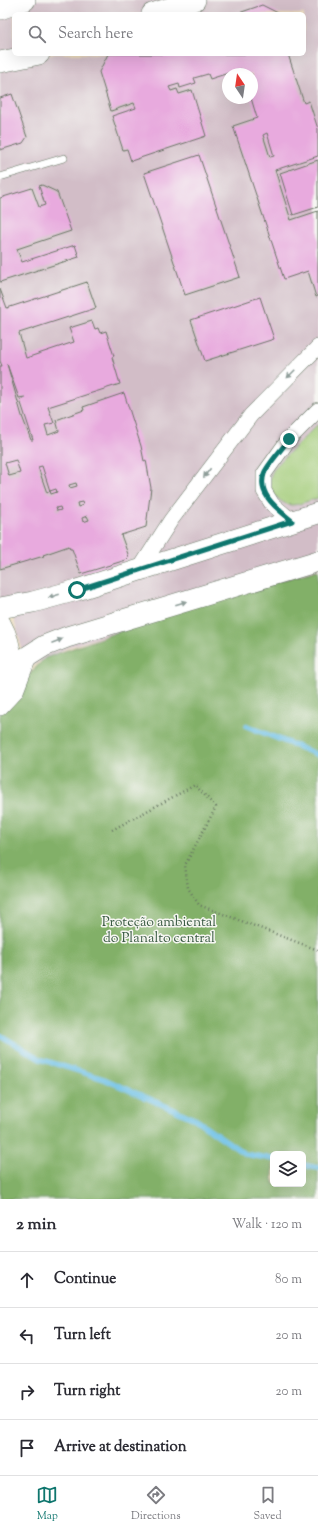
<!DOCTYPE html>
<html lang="en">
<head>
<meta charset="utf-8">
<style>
	:root { --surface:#fff; --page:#f2f2f3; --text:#2b2b33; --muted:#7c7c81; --line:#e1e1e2; --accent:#0f766e }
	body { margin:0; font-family:"Sorts Mill Goudy",serif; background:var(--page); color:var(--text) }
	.controls { position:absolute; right:12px; bottom:12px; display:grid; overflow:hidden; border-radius:6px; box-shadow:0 4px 16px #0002 }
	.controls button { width:36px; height:36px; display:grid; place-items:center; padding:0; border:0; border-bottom:1px solid var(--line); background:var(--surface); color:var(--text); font:20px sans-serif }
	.compass { position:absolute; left:222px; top:68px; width:36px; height:36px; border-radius:50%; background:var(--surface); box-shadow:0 4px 16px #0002; rotate:347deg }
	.stop { position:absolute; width:12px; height:12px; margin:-9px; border:3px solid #0f766e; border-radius:50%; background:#fff }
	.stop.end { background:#0f766e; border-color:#fff; box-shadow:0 1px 4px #0008 }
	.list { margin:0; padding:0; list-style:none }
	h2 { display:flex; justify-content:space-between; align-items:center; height:52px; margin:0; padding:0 16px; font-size:17px }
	h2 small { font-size:13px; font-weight:400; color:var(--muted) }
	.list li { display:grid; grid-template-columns:26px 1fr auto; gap:12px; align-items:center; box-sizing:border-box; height:56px; padding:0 16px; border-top:1px solid var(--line) }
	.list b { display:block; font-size:15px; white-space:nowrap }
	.list em { font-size:13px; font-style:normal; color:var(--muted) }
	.icon { flex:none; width:22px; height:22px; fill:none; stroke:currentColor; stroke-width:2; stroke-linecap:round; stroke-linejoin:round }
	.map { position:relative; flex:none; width:318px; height:1199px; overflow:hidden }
	.search { position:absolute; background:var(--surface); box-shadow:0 4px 16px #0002; left:12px; right:12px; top:12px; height:44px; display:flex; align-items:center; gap:10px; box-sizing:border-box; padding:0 14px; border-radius:6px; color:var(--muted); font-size:15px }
	.sheet { height:276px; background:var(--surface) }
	nav { display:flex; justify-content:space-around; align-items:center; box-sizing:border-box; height:56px; border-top:1px solid var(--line); background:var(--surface); font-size:11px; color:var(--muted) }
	nav a { display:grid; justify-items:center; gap:2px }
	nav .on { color:var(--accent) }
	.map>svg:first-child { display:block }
	.industrial { fill:#d2bdc7; fill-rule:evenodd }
	.green { fill:#a3cc78; stroke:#618456 }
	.forest { fill:#82b068; stroke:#50764e; fill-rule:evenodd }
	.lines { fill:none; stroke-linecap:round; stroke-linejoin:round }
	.stream { stroke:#6ac0e7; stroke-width:5.5 }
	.building { fill:#e8aade; fill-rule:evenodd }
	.lane-casing { stroke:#677563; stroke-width:8 }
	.street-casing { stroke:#677563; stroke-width:16 }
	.secondary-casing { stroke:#677563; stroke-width:22 }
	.path { stroke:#677563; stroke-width:2.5; stroke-dasharray:1 3; stroke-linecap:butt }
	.lane { stroke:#fff; stroke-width:7 }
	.street { stroke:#fff; stroke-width:15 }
	.secondary { stroke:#fff; stroke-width:21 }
	.oneway { fill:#8f9e9a }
	.route { stroke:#0f766e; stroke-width:5 }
	.labels { text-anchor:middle; stroke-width:3; stroke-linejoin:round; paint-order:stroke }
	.park-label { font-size:14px; fill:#395a42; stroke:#f6f6f2 }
</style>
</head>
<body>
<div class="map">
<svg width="318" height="1199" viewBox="0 0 318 1199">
	<rect width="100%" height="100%" fill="#f6f6f2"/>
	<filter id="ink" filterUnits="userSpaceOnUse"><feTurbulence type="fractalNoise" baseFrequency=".025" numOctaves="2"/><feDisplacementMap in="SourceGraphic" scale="8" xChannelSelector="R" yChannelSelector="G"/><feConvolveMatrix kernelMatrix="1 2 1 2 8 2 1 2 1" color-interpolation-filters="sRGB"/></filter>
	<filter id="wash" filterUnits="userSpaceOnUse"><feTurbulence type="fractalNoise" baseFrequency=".012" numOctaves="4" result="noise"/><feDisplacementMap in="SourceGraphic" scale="16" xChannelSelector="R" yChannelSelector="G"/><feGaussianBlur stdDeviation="0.9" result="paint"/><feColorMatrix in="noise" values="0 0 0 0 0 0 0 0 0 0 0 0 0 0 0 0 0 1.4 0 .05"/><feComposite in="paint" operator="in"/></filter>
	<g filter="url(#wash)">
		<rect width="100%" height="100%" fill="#eddcb9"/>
		<path class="industrial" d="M0,0h318v569l-249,78 -42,21 -14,-52 -13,-16zM14,14h290v40h-290zM228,74h24v24h-24z"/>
		<path class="green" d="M318,424v74c-8,2 -19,7 -27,7 -10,-1 -19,-11 -21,-20 -1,-6 2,-13 5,-18z"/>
		<path class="forest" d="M318,570v629h-318v-494l45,-47 146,-52zM273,1154h30v30h-30z"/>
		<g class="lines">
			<g class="stream">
				<polyline points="247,726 318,755"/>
				<polyline points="0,1035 40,1059 104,1079 195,1119 245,1154 273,1159"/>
				<polyline points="303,1165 318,1168"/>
			</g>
		</g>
		<g id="blocks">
			<g class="building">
				<polygon points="262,5 280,14 236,14"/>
				<path d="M108,54h180l16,49 5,-2 9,28v27l-43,14 16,50 27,-9v85l-2,1 -8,-26 -24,8 -51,-153 24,-8 -6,-20 1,-24h-9l-2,-5 -31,10 -2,-5 -14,4 2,5 -16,5 -1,-4 -10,3 2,4 6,-2 2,5 13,-4 14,46 -75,25 -4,-12 -4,1 -11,-34 24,-8 -2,-5 -23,8 -12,-39zM267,133l7,23 -4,1 -7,-22z"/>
				<polygon points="12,94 27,137 23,143 0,150 0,98"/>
				<polygon points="199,155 240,277 185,295 144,173"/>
				<polygon points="318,160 318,207 293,215 280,173"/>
				<polygon points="42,185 57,192 71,231 17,249 22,262 75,245 79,257 0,282 0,198 32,188 39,207 45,205 39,186"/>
				<path d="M87,282l9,26 -77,25 7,25 48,-16 -5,-14 23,-7 3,8 3,-1 2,5 6,-2 8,25 -2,1 8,27 -72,23 6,16 -9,2 3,10 11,-4 -3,-11 28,-10 -1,-3 41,-14 17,53 3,15 2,-1 5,28 -5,39 -25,8 8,22 -3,3 -45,14 -9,-25h-2l-1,-3 -26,9 1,1 -44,13v-203h2l-2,-5v-72l7,19zM7,364l12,34 6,-1v1l-5,2 13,40h-2l-9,-24zM16,460l4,13 -11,3 -4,-13zM42,466l8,25 6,-2 1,3 -6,2 -1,-3 -3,2 -9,-26zM76,483l1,3 -7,2 -1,-3zM82,502l1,3 -5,2 -1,-4zM60,507l1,3 -4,1 -1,-3zM87,516l2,4 -6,2 -1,-4z"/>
				<polygon points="260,297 274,339 205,361 191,320"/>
			</g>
		</g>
	</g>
	<g filter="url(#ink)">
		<use href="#blocks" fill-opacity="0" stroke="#677563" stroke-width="1"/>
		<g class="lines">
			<defs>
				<polyline id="lane" points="0,177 64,158"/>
				<g id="street">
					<polyline points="292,521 272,504 264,491 264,474 289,439 318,410"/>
					<polyline points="139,570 171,520 251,415 318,347"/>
					<polyline points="0,708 16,691 30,655"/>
				</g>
				<g id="secondary">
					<polyline points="0,9 25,0"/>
					<polyline points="152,14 195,0"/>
					<polyline points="0,62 39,54"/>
					<polyline points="0,608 33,602 77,590 318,513"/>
					<path d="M0,623c12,22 16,46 0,67"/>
					<polyline points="11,667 44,646 67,637 318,561"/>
				</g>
			</defs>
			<use href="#lane" class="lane-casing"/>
			<use href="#street" class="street-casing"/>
			<use href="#secondary" class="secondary-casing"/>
			<polyline class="path" points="112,830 195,785 216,807 185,865 188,888 199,905 318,950"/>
			<use href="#lane" class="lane"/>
			<use href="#street" class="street"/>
			<use href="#secondary" class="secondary"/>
		</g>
		<defs><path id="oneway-solid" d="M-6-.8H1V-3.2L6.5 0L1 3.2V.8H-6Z"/></defs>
		<g class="oneway">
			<use href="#oneway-solid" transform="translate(291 374) rotate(135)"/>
			<use href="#oneway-solid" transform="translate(207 473) rotate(127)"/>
			<use href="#oneway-solid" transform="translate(54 596) rotate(164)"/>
			<use href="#oneway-solid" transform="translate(181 603) rotate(-17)"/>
			<use href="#oneway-solid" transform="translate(57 641) rotate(-21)"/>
		</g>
	</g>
	<g class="lines" filter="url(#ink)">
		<path class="route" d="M77,590l215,-69c-14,-12 -35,-26 -28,-47 2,-8 20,-27 25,-35"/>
	</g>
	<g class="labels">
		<g class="park-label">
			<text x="159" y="926">Proteção ambiental<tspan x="159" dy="16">do Planalto central</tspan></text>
		</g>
	</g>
</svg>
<div class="controls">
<button><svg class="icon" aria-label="layers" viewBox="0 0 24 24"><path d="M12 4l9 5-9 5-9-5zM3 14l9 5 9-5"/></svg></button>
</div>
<svg class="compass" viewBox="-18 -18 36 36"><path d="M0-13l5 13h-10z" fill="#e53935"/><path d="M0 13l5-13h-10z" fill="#7c7c81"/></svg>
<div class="stop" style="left:77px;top:590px"></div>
<div class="stop end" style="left:289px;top:439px"></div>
<div class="search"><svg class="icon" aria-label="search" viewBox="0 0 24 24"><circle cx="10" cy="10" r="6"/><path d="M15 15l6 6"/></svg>Search here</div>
</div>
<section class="sheet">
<h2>2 min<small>Walk · 120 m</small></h2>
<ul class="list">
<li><svg class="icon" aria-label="ahead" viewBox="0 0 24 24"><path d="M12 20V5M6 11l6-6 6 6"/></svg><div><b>Continue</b></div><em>80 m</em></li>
<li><svg class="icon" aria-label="left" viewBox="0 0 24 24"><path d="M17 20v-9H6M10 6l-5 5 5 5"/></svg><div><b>Turn left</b></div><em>20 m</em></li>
<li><svg class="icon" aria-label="right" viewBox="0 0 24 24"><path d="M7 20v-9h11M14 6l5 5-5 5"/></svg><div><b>Turn right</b></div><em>20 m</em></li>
<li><svg class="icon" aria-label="arrive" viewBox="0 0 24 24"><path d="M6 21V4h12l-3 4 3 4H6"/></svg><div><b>Arrive at destination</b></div></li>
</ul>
</section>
<nav>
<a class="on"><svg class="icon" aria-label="map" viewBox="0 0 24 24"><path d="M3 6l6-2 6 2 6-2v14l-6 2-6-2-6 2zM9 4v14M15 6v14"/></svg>Map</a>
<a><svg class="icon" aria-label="directions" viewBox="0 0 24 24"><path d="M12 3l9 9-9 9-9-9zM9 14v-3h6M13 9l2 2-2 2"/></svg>Directions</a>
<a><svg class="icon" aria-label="saved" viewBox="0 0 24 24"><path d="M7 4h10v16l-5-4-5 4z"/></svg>Saved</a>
</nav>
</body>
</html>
